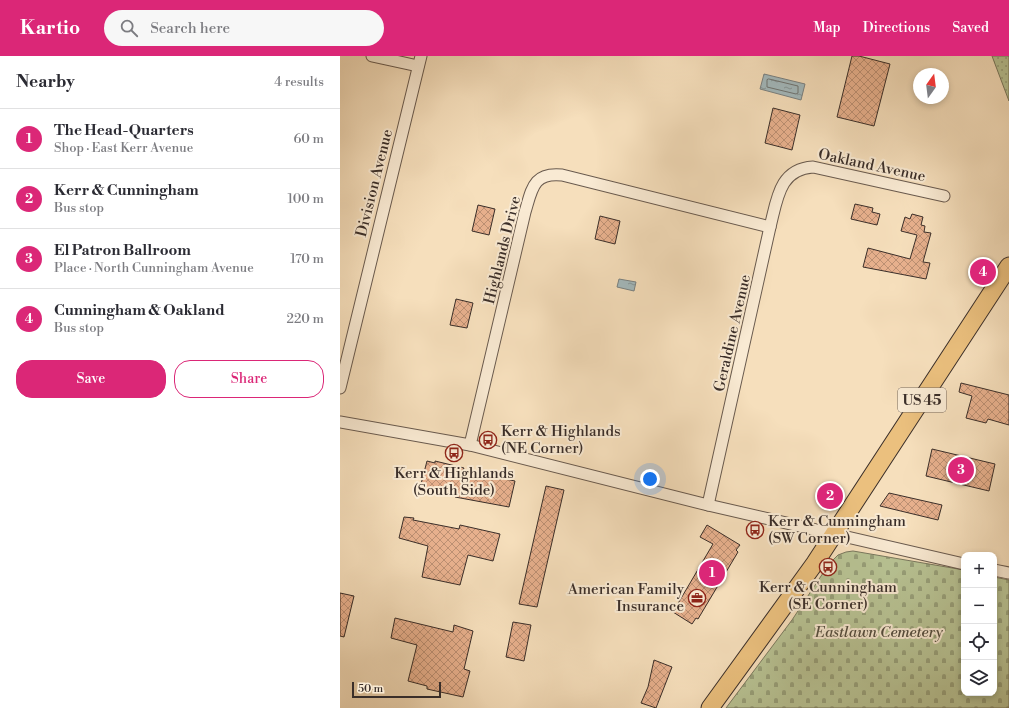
<!DOCTYPE html>
<html lang="en">
<head>
<meta charset="utf-8">
<style>
	:root { --surface:#fff; --page:#f7f7f7; --text:#2b2b33; --muted:#7c7c81; --line:#e1e1e2; --accent:#db2777 }
	body { margin:0; font-family:"Libre Bodoni",serif; background:var(--page); color:var(--text) }
	.controls { position:absolute; right:12px; bottom:12px; display:grid; overflow:hidden; border-radius:8px; box-shadow:0 2px 6px #0003 }
	.controls button { width:36px; height:36px; display:grid; place-items:center; padding:0; border:0; border-bottom:1px solid var(--line); background:var(--surface); color:var(--text); font:20px sans-serif }
	.compass { position:absolute; left:573px; top:12px; width:36px; height:36px; border-radius:50%; background:var(--surface); box-shadow:0 2px 6px #0003; rotate:14deg }
	.scale { position:absolute; left:12px; bottom:10px; width:89px; box-sizing:border-box; padding-left:4px; border:2px solid #3a2e29; border-top:0; font-size:11px; line-height:14px; white-space:nowrap; color:#3a2e29; -webkit-text-stroke:3px #f9ead3; paint-order:stroke }
	.you { position:absolute; left:310px; top:423px; width:14px; height:14px; margin:-10px; border:3px solid #fff; border-radius:50%; background:#1a73e8; box-shadow:0 0 0 6px #1a73e833 }
	.badge { display:grid; place-items:center; width:26px; height:26px; border-radius:50%; background:var(--accent); color:#fff; font-size:13px; font-weight:700 }
	.pin { position:absolute; translate:-50% -50%; border:2px solid #fff; box-shadow:0 1px 4px #0006 }
	.list { margin:0; padding:0; list-style:none }
	h2 { display:flex; justify-content:space-between; align-items:center; height:52px; margin:0; padding:0 16px; font-size:17px }
	h2 small { font-size:13px; font-weight:400; color:var(--muted) }
	.list li { display:grid; grid-template-columns:26px 1fr auto; gap:12px; align-items:center; box-sizing:border-box; height:60px; padding:0 16px; border-top:1px solid var(--line) }
	.list b { display:block; font-size:15px; white-space:nowrap }
	.list p { margin:0; font-size:13px; white-space:nowrap; color:var(--muted) }
	.list em { font-size:13px; font-style:normal; color:var(--muted) }
	.actions { display:flex; gap:8px; padding:12px 16px }
	.actions a { flex:1; padding:9px 0; border:1px solid var(--accent); border-radius:16px; text-align:center; font-size:14px; color:var(--accent) }
	.actions .main { background:var(--accent); color:#fff }
	.icon { flex:none; width:22px; height:22px; fill:none; stroke:currentColor; stroke-width:2; stroke-linecap:round; stroke-linejoin:round }
	.map { position:relative; flex:none; width:669px; height:652px; overflow:hidden }
	header { display:flex; align-items:center; gap:24px; box-sizing:border-box; height:56px; padding:0 20px; background:var(--accent); color:#fff }
	header strong { font-size:19px }
	nav { display:flex; gap:22px; margin-inline-start:auto; font-size:14px }
	.search { width:280px; height:36px; background:var(--page); display:flex; align-items:center; gap:10px; box-sizing:border-box; padding:0 14px; border-radius:22px; color:var(--muted); font-size:15px }
	main { display:flex }
	aside { flex:1; background:var(--surface) }
	.map>svg:first-child { display:block }
	.grass { fill:url(#grass-dots); stroke:#79785e }
	.cemetery { fill:url(#cemetery-stones); stroke:#79785e }
	.water { fill:url(#water-ripples); stroke:#798182 }
	.lines { fill:none; stroke-linecap:round; stroke-linejoin:round }
	.shore { stroke:#6e7473; stroke-width:1 }
	.building { fill:url(#building-cross-hatch); stroke:#3a2e29 }
	.minor-casing { stroke:#695a4e; stroke-width:13 }
	.primary-casing { stroke:#3a2e29; stroke-width:19 }
	.minor { stroke:#f9ead3; stroke-width:11 }
	.primary { stroke:#ebc07e; stroke-width:17 }
	.labels { text-anchor:middle; stroke-width:4; stroke-linejoin:round; paint-order:stroke }
	.shield { fill:#f9ead3; stroke:#73665c; stroke-width:1 }
	.shield-label { font-size:14px; font-weight:bold; fill:#3a2e29 }
	.street-label { font-size:15px; fill:#3a2e29; stroke:#f9ead3 }
	.poi-label { font-size:15px; fill:#3a2e29; stroke:#f9ead3; text-anchor:start }
	.park-label { font-size:15px; font-style:italic; fill:#534c3e; stroke:#f9ead3 }
</style>
</head>
<body>
<header>
<strong>Kartio</strong>
<div class="search"><svg class="icon" aria-label="search" viewBox="0 0 24 24"><circle cx="10" cy="10" r="6"/><path d="M15 15l6 6"/></svg>Search here</div>
<nav><a>Map</a><a>Directions</a><a>Saved</a></nav>
</header>
<main>
<aside>
<h2>Nearby<small>4 results</small></h2>
<ul class="list">
<li><span class="badge">1</span><div><b>The Head-Quarters</b><p>Shop · East Kerr Avenue</p></div><em>60 m</em></li>
<li><span class="badge">2</span><div><b>Kerr &amp; Cunningham</b><p>Bus stop</p></div><em>100 m</em></li>
<li><span class="badge">3</span><div><b>El Patron Ballroom</b><p>Place · North Cunningham Avenue</p></div><em>170 m</em></li>
<li><span class="badge">4</span><div><b>Cunningham &amp; Oakland</b><p>Bus stop</p></div><em>220 m</em></li>
</ul>
<div class="actions"><a class="main">Save</a><a>Share</a></div>
</aside>
<div class="map">
<svg width="669" height="652" viewBox="0 0 669 652">
	<defs>
		<pattern id="grass-dots" width="8" height="8" patternUnits="userSpaceOnUse"><rect width="8" height="8" fill="#b8c394"/><path d="M2 2h.1M6 6h.1" fill="none" stroke="#979f79" stroke-width="1.8" stroke-linecap="round"/></pattern>
		<pattern id="cemetery-stones" width="16" height="16" patternUnits="userSpaceOnUse"><rect width="16" height="16" fill="#b8c394"/><path d="M2 7V4a2 2 0 0 1 4 0v3zM10 15v-3a2 2 0 0 1 4 0v3z" fill="#979f79"/></pattern>
		<pattern id="water-ripples" width="26" height="14" patternUnits="userSpaceOnUse"><rect width="26" height="14" fill="#a3b9bd"/><path d="M2 4q2-2 4 0t4 0M15 11q2-2 4 0t4 0" fill="none" stroke="#86979a"/></pattern>
		<pattern id="building-cross-hatch" width="8" height="8" patternUnits="userSpaceOnUse"><rect width="8" height="8" fill="#e7b08d"/><path d="M0 0l8 8M0 8l8-8" fill="none" stroke="#bc9073"/></pattern>
	</defs>
	<rect width="100%" height="100%" fill="#f6dfbc"/>
	<filter id="stains"><feTurbulence type="fractalNoise" baseFrequency=".005" numOctaves="4"/><feColorMatrix values="0 0 0 0 .2 0 0 0 0 .09 0 0 0 0 .02 0 0 0 .5 -.17"/></filter>
	<radialGradient id="worn" r=".72"><stop offset=".6" stop-color="#630" stop-opacity="0"/><stop offset="1" stop-color="#630" stop-opacity=".3"/></radialGradient>
	<polygon class="grass" points="652,0 669,0 669,45"/>
	<polygon class="cemetery" points="513,495 624,514 624,637 654,637 654,521 669,524 669,652 386,652 452,564 489,508 498,499 506,496"/>
	<g class="water">
		<polygon points="424,18 465,28 461,44 420,33"/>
		<polygon points="279,223 296,226 294,235 277,231"/>
	</g>
	<g class="lines">
		<polygon class="shore" points="429,23 458,30 458,37 456,38 427,31 427,24"/>
	</g>
	<g class="building">
		<polygon points="512,0 519,0 550,8 534,70 497,61"/>
		<polygon points="433,52 460,59 452,94 425,87"/>
		<polygon points="515,148 533,152 532,156 540,158 537,169 511,163"/>
		<polygon points="138,149 155,153 149,179 132,175"/>
		<polygon points="572,158 583,161 581,169 585,170 584,176 591,177 583,206 590,207 586,223 523,211 528,192 570,203 577,179 561,175 565,161 570,163"/>
		<polygon points="260,160 280,165 275,188 255,183"/>
		<polygon points="116,243 133,247 127,272 110,269"/>
		<polygon points="621,327 669,339 669,369 648,363 646,367 626,362 632,340 619,336"/>
		<polygon points="592,393 655,408 649,435 586,420"/>
		<polygon points="87,405 95,407 95,405 124,412 123,414 175,425 169,451 115,441 115,439 91,433 90,434 80,432"/>
		<polygon points="206,430 224,434 197,551 179,548"/>
		<polygon points="549,437 602,449 598,464 540,450"/>
		<polygon points="64,461 74,462 73,464 119,473 120,469 160,478 153,505 128,499 120,529 82,521 88,490 59,482"/>
		<polygon points="367,469 400,489 396,494 398,496 358,563 356,562 352,568 333,556 373,488 360,481"/>
		<polygon points="0,537 14,540 4,581 0,580"/>
		<polygon points="55,562 113,576 114,569 133,575 124,613 130,615 123,641 87,633 87,630 68,625 77,589 51,582"/>
		<polygon points="173,566 191,569 184,605 166,601"/>
		<polygon points="314,604 332,611 316,652 301,647 308,631"/>
	</g>
	<g class="lines">
		<defs>
			<g id="minor">
				<polyline points="32,0 78,10"/>
				<polyline points="0,332 81,0"/>
				<polyline points="0,366 130,389 368,449 624,508"/>
				<path d="M130,389l55,-233c7,-23 8,-40 37,-37l208,52"/>
				<path d="M368,449l62,-278c7,-27 9,-58 43,-60l131,29"/>
				<polyline points="654,514 669,517"/>
			</g>
			<polyline id="primary" points="370,652 475,507 669,210"/>
		</defs>
		<use href="#minor" class="minor-casing"/>
		<use href="#primary" class="primary-casing"/>
		<use href="#minor" class="minor"/>
		<use href="#primary" class="primary"/>
	</g>
	<defs>
		<symbol id="bus-ring" viewBox="-11 -11 22 22"><circle r="9.5" fill="#f9ead3" stroke="#8f2418" stroke-width="1.5"/><path d="M-5-6H5V4H4V6H2V4H-2V6H-4V4H-5ZM-3.5-4V0h7V-4ZM-3.5 1.2v1.5H-2V1.2ZM2 1.2v1.5H3.5V1.2Z" fill="#8f2418"/></symbol>
		<symbol id="office-ring" viewBox="-11 -11 22 22"><circle r="9.5" fill="#f9ead3" stroke="#8f2418" stroke-width="1.5"/><path d="M-6-3h4V-5.5h4V-3h4V5H-6ZM-1-4.5V-3h2v-1.5ZM-6 0V1H6V0Z" fill="#8f2418"/></symbol>
	</defs>
	<g fill-rule="evenodd">
		<use href="#bus-ring" x="138" y="374" width="20" height="20"/>
		<use href="#bus-ring" x="104" y="387" width="20" height="20"/>
		<use href="#bus-ring" x="405" y="464" width="20" height="20"/>
		<use href="#bus-ring" x="478" y="501" width="20" height="20"/>
		<use href="#office-ring" x="347" y="532" width="20" height="20"/>
	</g>
	<g class="labels">
		<rect class="shield" x="558" y="332" width="48" height="24" rx="3"/>
		<g class="shield-label">
			<text x="582" y="349">US 45</text>
		</g>
		<g class="street-label">
			<text transform="translate(532 109) rotate(12)" y="5">Oakland Avenue</text>
			<text transform="translate(34 127) rotate(-76)" y="5">Division Avenue</text>
			<text transform="translate(162 194) rotate(-76)" y="5">Highlands Drive</text>
			<text transform="translate(392 277) rotate(-77)" y="5">Geraldine Avenue</text>
		</g>
		<g class="poi-label">
			<text x="161" y="380">Kerr &amp; Highlands<tspan x="161" dy="17">(NE Corner)</tspan></text>
			<text x="114" y="422" text-anchor="middle">Kerr &amp; Highlands<tspan x="114" dy="17">(South Side)</tspan></text>
			<text x="428" y="470">Kerr &amp; Cunningham<tspan x="428" dy="17">(SW Corner)</tspan></text>
			<text x="488" y="536" text-anchor="middle">Kerr &amp; Cunningham<tspan x="488" dy="17">(SE Corner)</tspan></text>
			<text x="344" y="538" text-anchor="end">American Family<tspan x="344" dy="17">Insurance</tspan></text>
		</g>
		<g class="park-label">
			<text x="539" y="581">Eastlawn Cemetery</text>
		</g>
	</g>
	<rect width="100%" height="100%" filter="url(#stains)"/>
	<rect width="100%" height="100%" fill="url(#worn)"/>
</svg>
<div class="controls">
<button>+</button>
<button>−</button>
<button><svg class="icon" aria-label="locate" viewBox="0 0 24 24"><circle cx="12" cy="12" r="6"/><path d="M12 2v4M12 18v4M2 12h4M18 12h4"/></svg></button>
<button><svg class="icon" aria-label="layers" viewBox="0 0 24 24"><path d="M12 4l9 5-9 5-9-5zM3 14l9 5 9-5"/></svg></button>
</div>
<svg class="compass" viewBox="-18 -18 36 36"><path d="M0-13l5 13h-10z" fill="#e53935"/><path d="M0 13l5-13h-10z" fill="#7c7c81"/></svg>
<div class="scale">50 m</div>
<div class="you"></div>
<div class="pin badge" style="left:372px;top:517px">1</div>
<div class="pin badge" style="left:490px;top:440px">2</div>
<div class="pin badge" style="left:621px;top:414px">3</div>
<div class="pin badge" style="left:643px;top:216px">4</div>
</div>
</main>
</body>
</html>
